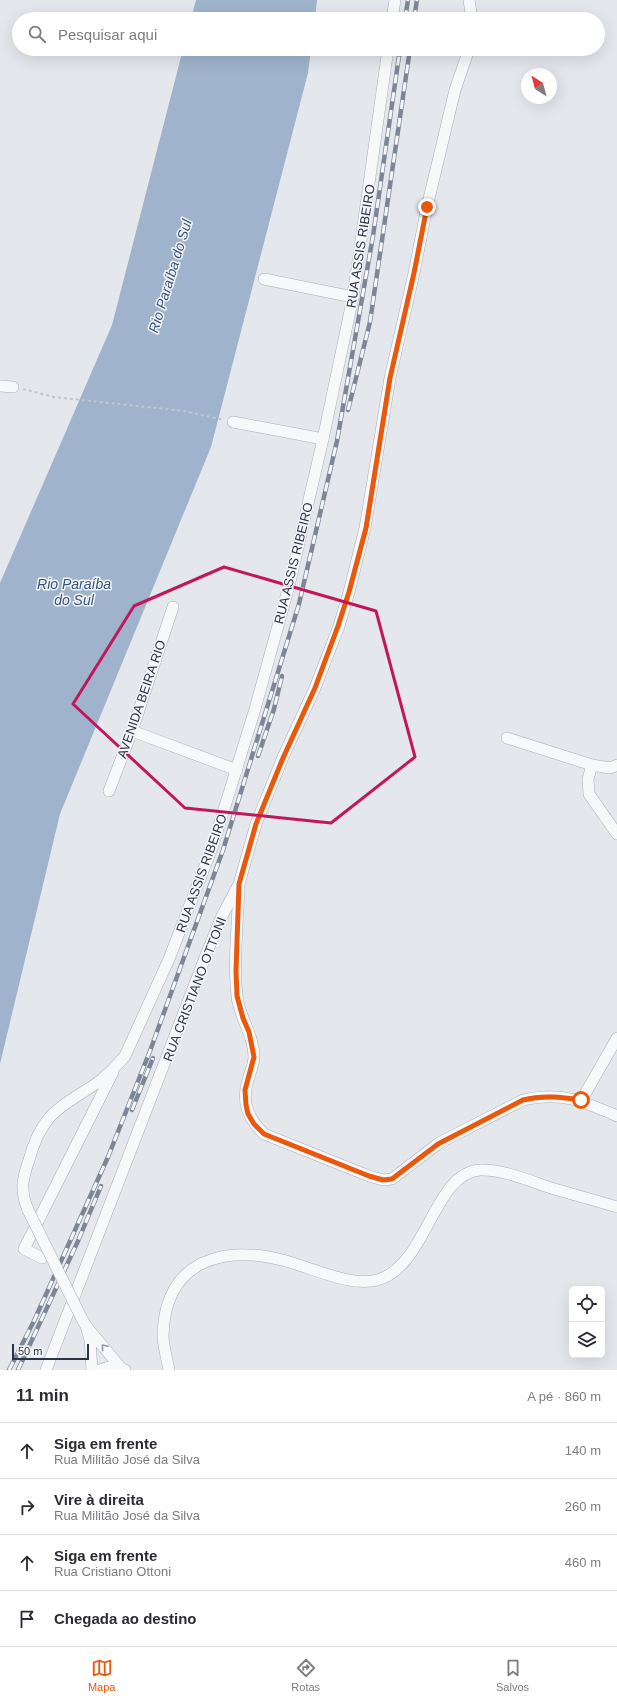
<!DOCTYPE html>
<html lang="pt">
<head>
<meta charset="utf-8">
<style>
	:root { --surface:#fff; --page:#f2f2f3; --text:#2b2b33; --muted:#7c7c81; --line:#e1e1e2; --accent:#ea580c }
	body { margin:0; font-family:Arial,sans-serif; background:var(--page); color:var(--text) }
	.controls { position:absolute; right:12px; bottom:12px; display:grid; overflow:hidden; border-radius:6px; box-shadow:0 4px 16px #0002 }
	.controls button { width:36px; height:36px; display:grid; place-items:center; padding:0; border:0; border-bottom:1px solid var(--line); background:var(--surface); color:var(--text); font:20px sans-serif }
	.compass { position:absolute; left:521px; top:68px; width:36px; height:36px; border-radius:50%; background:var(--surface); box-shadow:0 4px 16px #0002; rotate:324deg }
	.scale { position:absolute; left:12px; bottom:10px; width:77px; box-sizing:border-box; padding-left:4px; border:2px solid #2b3445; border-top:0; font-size:11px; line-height:14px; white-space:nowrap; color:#2b3445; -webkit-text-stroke:3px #f4f6f9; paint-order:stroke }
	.stop { position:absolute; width:12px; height:12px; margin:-9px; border:3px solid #ea580c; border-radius:50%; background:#fff }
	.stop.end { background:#ea580c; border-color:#fff; box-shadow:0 1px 4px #0008 }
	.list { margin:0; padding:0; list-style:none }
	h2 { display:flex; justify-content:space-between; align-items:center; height:52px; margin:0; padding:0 16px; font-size:17px }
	h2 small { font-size:13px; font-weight:400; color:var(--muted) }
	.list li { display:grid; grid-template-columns:26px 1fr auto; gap:12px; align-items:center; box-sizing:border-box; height:56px; padding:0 16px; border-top:1px solid var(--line) }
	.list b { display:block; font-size:15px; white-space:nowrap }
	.list p { margin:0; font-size:13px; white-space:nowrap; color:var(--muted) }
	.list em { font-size:13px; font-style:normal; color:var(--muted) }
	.icon { flex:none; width:22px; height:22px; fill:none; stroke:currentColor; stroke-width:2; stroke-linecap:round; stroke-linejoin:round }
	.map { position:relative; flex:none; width:617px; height:1370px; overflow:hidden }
	.search { position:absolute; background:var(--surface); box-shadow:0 4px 16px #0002; left:12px; right:12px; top:12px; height:44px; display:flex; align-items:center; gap:10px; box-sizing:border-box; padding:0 14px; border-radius:22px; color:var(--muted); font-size:15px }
	.sheet { height:276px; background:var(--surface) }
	nav { display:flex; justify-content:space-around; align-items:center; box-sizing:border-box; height:56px; border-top:1px solid var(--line); background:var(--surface); font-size:11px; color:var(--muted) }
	nav a { display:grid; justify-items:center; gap:2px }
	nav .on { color:var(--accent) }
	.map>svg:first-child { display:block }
	.water { fill:#9fb4cc }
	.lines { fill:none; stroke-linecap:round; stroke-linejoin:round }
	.minor-casing { stroke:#a9aeb7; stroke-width:12 }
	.path { stroke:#c2c5cb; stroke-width:2; stroke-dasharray:3 3; stroke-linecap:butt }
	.minor { stroke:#f7f8fa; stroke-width:11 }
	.rail-casing { stroke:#7d8696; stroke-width:4.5 }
	.rail { stroke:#f4f6f9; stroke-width:3; stroke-dasharray:9; stroke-linecap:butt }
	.minor-bridge-casing { stroke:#a9aeb7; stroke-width:12; stroke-linecap:butt }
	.minor-bridge { stroke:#f7f8fa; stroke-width:11 }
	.oneway { stroke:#9196a0 }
	.route { stroke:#ea580c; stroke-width:5 }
	.marked { fill:none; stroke:#c2185b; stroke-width:3; stroke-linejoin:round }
	.labels { text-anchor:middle; stroke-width:3; stroke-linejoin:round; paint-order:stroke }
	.street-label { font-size:13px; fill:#2b3445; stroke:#f4f6f9 }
	.water-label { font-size:14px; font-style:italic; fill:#34527a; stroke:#f4f6f9 }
</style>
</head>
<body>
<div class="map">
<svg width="617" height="1370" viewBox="0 0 617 1370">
	<rect width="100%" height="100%" fill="#e4e7ec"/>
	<g class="water">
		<polygon points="196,0 317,0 315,19 191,19"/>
		<polygon points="183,49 311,49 308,73 211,447 60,814 0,1064 0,583 112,325"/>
	</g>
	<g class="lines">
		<defs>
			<g id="minor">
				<polyline points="469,0 472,19"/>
				<polyline points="392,19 395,0"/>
				<polyline points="264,279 353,297"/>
				<polyline points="0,386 13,387"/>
				<polyline points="233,422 323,439"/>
				<polyline points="132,731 237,770"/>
				<polyline points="507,738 592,765 610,768 617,765"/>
				<polyline points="592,765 588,779 589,794 617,834"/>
				<polyline points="109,791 132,731 173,607"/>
				<path d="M239,886c-1,35 -6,75 -2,110 2,21 17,39 17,61 0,7 -4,16 -6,23 -7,22 0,38 16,54l105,42 14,4 9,-1 47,-36 84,-43c37,-9 60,1 94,16"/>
				<polyline points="581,1101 617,1038"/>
				<path d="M28,1210c-8,-20 -6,-30 1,-50 4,-15 10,-30 20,-42 14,-16 35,-25 52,-38 9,-7 16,-15 24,-24l44,-97 44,-114 42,-136 34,-123 34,-147 30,-142 35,-248"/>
				<polyline points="42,1258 24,1249 113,1072"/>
				<polyline points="81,1317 86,1326 121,1368"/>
				<polyline points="87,1329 90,1340 92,1370"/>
				<polyline points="46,1370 208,950 222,916 239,884 256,824 283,757 315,688 339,626 349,592 365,528 390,378 414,273 427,207 455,90 469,49"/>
				<polyline points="99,1370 113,1366 125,1370"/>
				<path d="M169,1370c-2,-11 -6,-24 -6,-36 3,-74 60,-90 123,-73 26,7 65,26 91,19 50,-13 56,-107 103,-110 21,-1 48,10 68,17 23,7 46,13 69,20"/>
			</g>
		</defs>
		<use href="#minor" class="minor-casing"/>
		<polyline class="path" points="23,389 54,397 184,411 224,420"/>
		<use href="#minor" class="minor"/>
		<defs>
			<g id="rail">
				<polyline points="405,19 408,0"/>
				<polyline points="414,19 417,0"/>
				<polyline points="348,410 370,322 410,49"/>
				<polyline points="258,756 274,709 282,676"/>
				<polyline points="132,1110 153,1058"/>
				<polyline points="9,1370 34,1321 108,1157 150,1051 223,850 299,604 337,441 373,236 400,49"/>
				<polyline points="18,1370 78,1241 101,1186"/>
			</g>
		</defs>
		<use href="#rail" class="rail-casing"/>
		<use href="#rail" class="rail"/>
		<defs>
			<polyline id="minor-bridge" points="28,1210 81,1317"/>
		</defs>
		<use href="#minor-bridge" class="minor-bridge-casing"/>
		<use href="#minor-bridge" class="minor-bridge"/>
	</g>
	<defs><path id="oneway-chevron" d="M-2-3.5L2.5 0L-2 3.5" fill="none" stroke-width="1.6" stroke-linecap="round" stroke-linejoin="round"/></defs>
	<use class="oneway" href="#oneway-chevron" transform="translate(104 1347) rotate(-130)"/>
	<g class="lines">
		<path class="route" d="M427,207l-13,66 -24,105 -24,150 -17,64 -11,34 -23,62 -32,70 -27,66 -17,60 -3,87 1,25 6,22 6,14 5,25 -9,33 1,15 2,9 6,10 10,10 105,42 14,4 9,-1 46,-35 85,-44c20,-5 38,-3 58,0"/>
	</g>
	<path class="marked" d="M224,567l152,44 39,146 -84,66 -146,-15 -112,-104 61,-98z"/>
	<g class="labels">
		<g class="street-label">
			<text transform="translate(360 246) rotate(-81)" y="5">RUA ASSIS RIBEIRO</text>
			<text transform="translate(293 563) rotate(-76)" y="5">RUA ASSIS RIBEIRO</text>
			<text transform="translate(141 699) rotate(-71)" y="5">AVENIDA BEIRA RIO</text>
			<text transform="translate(201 873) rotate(-70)" y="5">RUA ASSIS RIBEIRO</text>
			<text transform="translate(194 989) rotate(-69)" y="5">RUA CRISTIANO OTTONI</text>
		</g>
		<g class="water-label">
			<text transform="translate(170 276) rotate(-73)" y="5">Rio Paraíba do Sul</text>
			<text x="74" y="589">Rio Paraíba<tspan x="74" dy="16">do Sul</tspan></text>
		</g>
	</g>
</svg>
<div class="controls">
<button><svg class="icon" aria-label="locate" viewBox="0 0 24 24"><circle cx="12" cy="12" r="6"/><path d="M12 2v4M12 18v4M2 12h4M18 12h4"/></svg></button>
<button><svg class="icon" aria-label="layers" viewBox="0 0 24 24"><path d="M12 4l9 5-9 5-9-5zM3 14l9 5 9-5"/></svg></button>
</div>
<svg class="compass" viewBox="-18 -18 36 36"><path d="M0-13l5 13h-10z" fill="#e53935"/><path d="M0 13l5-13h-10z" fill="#7c7c81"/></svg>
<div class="scale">50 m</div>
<div class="stop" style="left:581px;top:1100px"></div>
<div class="stop end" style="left:427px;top:207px"></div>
<div class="search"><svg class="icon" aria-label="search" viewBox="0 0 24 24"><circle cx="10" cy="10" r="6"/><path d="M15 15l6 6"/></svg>Pesquisar aqui</div>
</div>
<section class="sheet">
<h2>11 min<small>A pé · 860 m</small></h2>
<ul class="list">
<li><svg class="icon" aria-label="ahead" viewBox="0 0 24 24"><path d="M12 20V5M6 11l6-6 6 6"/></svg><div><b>Siga em frente</b><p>Rua Militão José da Silva</p></div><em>140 m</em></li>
<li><svg class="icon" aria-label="right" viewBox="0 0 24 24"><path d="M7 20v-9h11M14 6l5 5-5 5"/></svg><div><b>Vire à direita</b><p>Rua Militão José da Silva</p></div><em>260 m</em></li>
<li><svg class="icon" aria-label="ahead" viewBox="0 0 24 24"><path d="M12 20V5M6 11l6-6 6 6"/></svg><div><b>Siga em frente</b><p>Rua Cristiano Ottoni</p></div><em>460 m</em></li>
<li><svg class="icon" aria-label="arrive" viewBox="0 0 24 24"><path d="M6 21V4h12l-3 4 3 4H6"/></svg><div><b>Chegada ao destino</b></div></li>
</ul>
</section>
<nav>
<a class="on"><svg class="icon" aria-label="map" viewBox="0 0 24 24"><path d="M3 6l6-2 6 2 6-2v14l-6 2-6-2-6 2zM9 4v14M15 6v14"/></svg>Mapa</a>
<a><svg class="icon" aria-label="directions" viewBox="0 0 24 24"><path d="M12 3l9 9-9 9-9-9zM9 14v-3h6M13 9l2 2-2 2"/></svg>Rotas</a>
<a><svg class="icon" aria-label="saved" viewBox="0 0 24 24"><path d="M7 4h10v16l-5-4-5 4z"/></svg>Salvos</a>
</nav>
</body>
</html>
